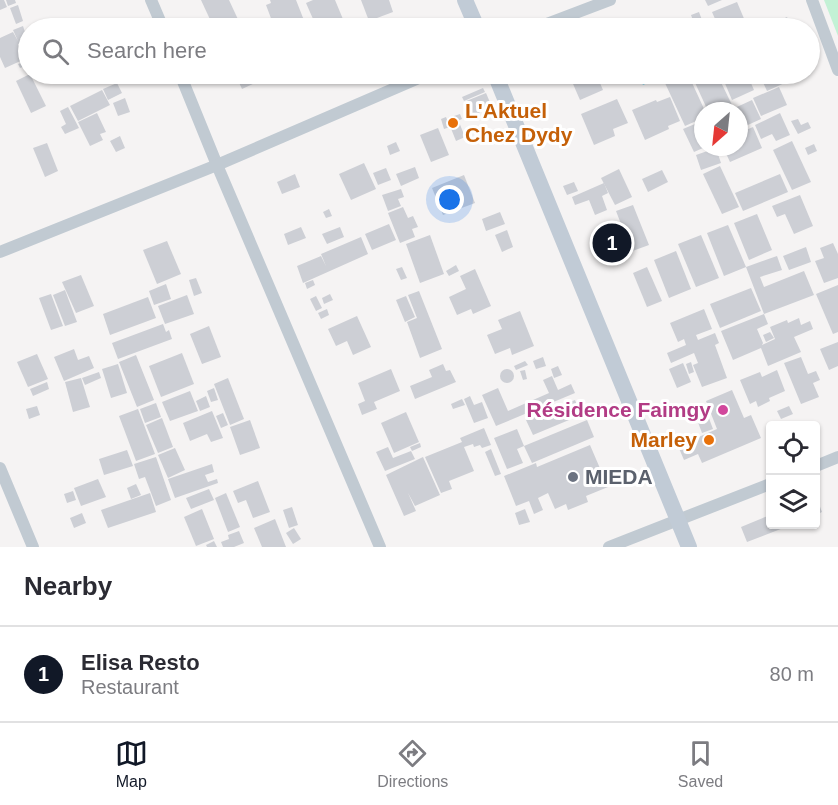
<!DOCTYPE html>
<html lang="en">
<head>
<meta charset="utf-8">
<style>
	:root { --surface:#fff; --page:#f7f7f7; --text:#2b2b33; --muted:#7c7c81; --line:#e1e1e2; --accent:#111827 }
	body { margin:0; font-family:Arial,sans-serif; background:var(--page); color:var(--text) }
	.controls { position:absolute; right:18px; bottom:18px; display:grid; overflow:hidden; border-radius:6px; box-shadow:0 2px 4px #0004 }
	.controls button { width:54px; height:54px; display:grid; place-items:center; padding:0; border:0; border-bottom:2px solid var(--line); background:var(--surface); color:var(--text); font:30px sans-serif }
	.compass { position:absolute; left:694px; top:102px; width:54px; height:54px; border-radius:50%; background:var(--surface); box-shadow:0 2px 4px #0004; rotate:207deg }
	.you { position:absolute; left:450px; top:200px; width:21px; height:21px; margin:-15px; border:4px solid #fff; border-radius:50%; background:#1a73e8; box-shadow:0 0 0 9px #1a73e833 }
	.badge { display:grid; place-items:center; width:39px; height:39px; border-radius:50%; background:var(--accent); color:#fff; font-size:20px; font-weight:700 }
	.pin { position:absolute; translate:-50% -50%; border:3px solid #fff; box-shadow:0 2px 6px #0006 }
	.list { margin:0; padding:0; list-style:none }
	h2 { display:flex; justify-content:space-between; align-items:center; height:78px; margin:0; padding:0 24px; font-size:26px }
	h2 small { font-size:20px; font-weight:400; color:var(--muted) }
	.list li { display:grid; grid-template-columns:39px 1fr auto; gap:18px; align-items:center; box-sizing:border-box; height:96px; padding:0 24px; border-top:2px solid var(--line) }
	.list b { display:block; font-size:22px; white-space:nowrap }
	.list p { margin:0; font-size:20px; white-space:nowrap; color:var(--muted) }
	.list em { font-size:20px; font-style:normal; color:var(--muted) }
	.icon { flex:none; width:33px; height:33px; fill:none; stroke:currentColor; stroke-width:2; stroke-linecap:round; stroke-linejoin:round }
	.map { position:relative; flex:none; width:838px; height:547px; overflow:hidden }
	.search { position:absolute; background:var(--surface); box-shadow:0 2px 4px #0004; left:18px; right:18px; top:18px; height:66px; display:flex; align-items:center; gap:15px; box-sizing:border-box; padding:0 21px; border-radius:33px; color:var(--muted); font-size:22px }
	.sheet { height:174px; background:var(--surface) }
	nav { display:flex; justify-content:space-around; align-items:center; box-sizing:border-box; height:84px; border-top:2px solid var(--line); background:var(--surface); font-size:16px; color:var(--muted) }
	nav a { display:grid; justify-items:center; gap:3px }
	nav .on { color:var(--accent) }
	.map>svg:first-child { display:block }
	.green { fill:#c3f1d5 }
	.water { fill:#90daee }
	.building { fill:#cdcfd5 }
	.lines { fill:none; stroke-linecap:round; stroke-linejoin:round }
	.street { stroke:#c1cad2; stroke-width:12 }
	.secondary { stroke:#c1cbd6; stroke-width:16 }
	.food-dot { fill:#e8710a; stroke:#fff; stroke-width:2 }
	.hotel-dot { fill:#d1479c; stroke:#fff; stroke-width:2 }
	.worship-dot { fill:#6b7280; stroke:#fff; stroke-width:2 }
	.labels { text-anchor:middle; stroke-width:6; stroke-linejoin:round; paint-order:stroke }
	.food-label { font-size:21px; font-weight:bold; fill:#c56008; stroke:#fff; text-anchor:start }
	.hotel-label { font-size:21px; font-weight:bold; fill:#b23c85; stroke:#fff; text-anchor:end }
	.worship-label { font-size:21px; font-weight:bold; fill:#5b616d; stroke:#fff; text-anchor:start }
</style>
</head>
<body>
<div class="map">
<svg width="838" height="547" viewBox="0 0 838 547">
	<rect width="100%" height="100%" fill="#f5f3f3"/>
	<polygon class="green" points="824,0 838,0 838,36"/>
	<polygon class="water" points="641,74 657,74 659,78 643,85 638,75"/>
	<g class="building">
		<polygon points="0,0 4,0 7,7 0,10"/>
		<polygon points="6,0 15,0 16,3 8,6"/>
		<polygon points="201,0 229,0 242,28 214,28"/>
		<polygon points="270,0 296,0 307,28 283,28 279,18 272,21 266,5 271,3"/>
		<polygon points="313,0 335,0 345,24 334,28 317,28 306,3"/>
		<polygon points="361,0 389,0 393,12 369,21"/>
		<polygon points="705,0 722,0 708,6"/>
		<polygon points="737,2 748,28 719,28 712,12"/>
		<polygon points="18,5 23,21 16,24 10,8"/>
		<polygon points="699,12 705,28 696,28 691,15"/>
		<polygon points="787,17 792,28 779,28 776,22"/>
		<polygon points="23,26 28,41 18,44 25,59 5,68 0,57 0,38 13,32 18,41 13,30"/>
		<polygon points="27,61 28,65 20,68 18,64"/>
		<polygon points="30,74 46,106 31,113 16,81"/>
		<polygon points="235,74 274,74 242,89"/>
		<polygon points="579,74 596,74 603,90 580,100 570,77"/>
		<polygon points="611,74 634,74 615,82"/>
		<polygon points="686,74 688,74 705,111 703,111 703,118 685,126 665,83"/>
		<polygon points="691,74 717,74 732,105 720,111 708,111"/>
		<polygon points="721,74 747,74 754,90 732,100"/>
		<polygon points="770,74 785,74 789,81 767,91 761,78"/>
		<polygon points="117,83 122,93 108,100 103,89"/>
		<polygon points="779,87 787,105 761,116 753,98"/>
		<polygon points="483,88 485,92 464,101 462,97"/>
		<polygon points="102,90 110,105 78,121 70,106"/>
		<polygon points="486,93 492,107 471,116 464,102"/>
		<polygon points="670,97 680,121 668,126 669,129 645,140 632,110 656,100 657,102"/>
		<polygon points="125,98 130,112 118,116 113,103"/>
		<polygon points="617,99 628,123 613,129 615,136 594,145 581,114"/>
		<polygon points="752,100 761,119 739,129 739,111 728,111"/>
		<polygon points="68,107 79,128 65,134 61,127 66,124 60,111"/>
		<polygon points="97,113 106,132 100,134 103,140 90,146 78,122"/>
		<polygon points="780,113 790,135 776,141 772,134 761,139 755,125"/>
		<polygon points="460,114 462,119 450,124 448,118"/>
		<polygon points="446,117 450,127 444,129 441,119"/>
		<polygon points="798,119 801,125 808,122 811,128 798,134 791,121"/>
		<polygon points="702,121 703,148 694,152 683,129"/>
		<polygon points="459,122 465,137 456,141 450,126"/>
		<polygon points="753,127 762,148 730,162 723,147 739,147 739,133"/>
		<polygon points="438,128 449,155 431,162 420,135"/>
		<polygon points="120,136 125,148 116,152 110,141"/>
		<polygon points="792,141 811,182 792,190 773,150"/>
		<polygon points="396,142 400,151 390,155 387,146"/>
		<polygon points="47,143 58,171 45,177 33,148"/>
		<polygon points="814,144 817,151 808,155 805,148"/>
		<polygon points="716,148 721,163 701,170 696,155"/>
		<polygon points="364,163 376,189 351,200 339,174"/>
		<polygon points="720,166 739,207 722,214 703,174"/>
		<polygon points="415,167 419,178 401,186 396,174"/>
		<polygon points="386,168 391,180 378,185 373,173"/>
		<polygon points="619,169 632,197 615,205 601,178"/>
		<polygon points="662,170 668,182 648,192 642,179"/>
		<polygon points="295,174 300,187 282,194 277,182"/>
		<polygon points="780,174 788,192 743,211 735,193"/>
		<polygon points="464,175 475,203 443,215 432,188"/>
		<polygon points="574,182 578,191 567,195 563,186"/>
		<polygon points="604,183 608,193 602,196 607,210 595,215 589,200 575,205 572,197"/>
		<polygon points="401,189 404,197 398,199 401,206 388,211 382,195"/>
		<polygon points="800,195 813,226 794,234 785,214 777,217 772,206"/>
		<polygon points="633,205 649,245 627,253 625,247 630,246 629,242 622,245 620,239 626,237 616,211"/>
		<polygon points="403,207 408,218 413,216 418,227 412,229 415,237 400,243 388,213"/>
		<polygon points="329,209 332,216 326,218 323,212"/>
		<polygon points="500,212 505,224 486,231 482,219"/>
		<polygon points="757,214 772,250 749,260 734,223"/>
		<polygon points="389,224 396,240 372,250 365,234"/>
		<polygon points="728,225 746,267 724,276 707,233"/>
		<polygon points="301,227 306,238 288,245 284,234"/>
		<polygon points="340,227 344,237 327,244 322,234"/>
		<polygon points="507,230 513,247 502,252 495,235"/>
		<polygon points="430,235 444,274 420,283 406,244"/>
		<polygon points="701,235 719,278 696,287 678,244"/>
		<polygon points="361,237 368,254 303,283 297,266 321,256 326,266 321,254"/>
		<polygon points="167,241 181,274 157,284 143,250"/>
		<polygon points="833,243 838,254 838,278 824,283 815,261 824,258 820,248"/>
		<polygon points="621,245 624,252 619,255 616,248"/>
		<polygon points="806,247 811,262 789,270 783,256"/>
		<polygon points="676,251 691,289 669,298 654,260"/>
		<polygon points="777,256 782,270 760,277 764,287 804,271 814,295 764,314 746,267"/>
		<polygon points="456,265 459,271 449,276 446,271"/>
		<polygon points="402,267 407,278 401,280 396,269"/>
		<polygon points="647,267 662,301 647,307 633,273"/>
		<polygon points="475,269 491,306 473,314 471,309 457,315 449,297 466,289 460,276"/>
		<polygon points="81,275 94,306 76,313 62,282"/>
		<polygon points="196,278 202,293 194,296 189,280"/>
		<polygon points="313,280 315,285 307,289 305,283"/>
		<polygon points="166,284 171,299 154,305 149,291"/>
		<polygon points="838,285 838,332 833,334 816,294"/>
		<polygon points="751,288 761,311 720,328 710,304"/>
		<polygon points="65,290 77,322 65,326 53,295"/>
		<polygon points="419,291 442,349 420,358 407,322 417,318 408,295"/>
		<polygon points="51,294 63,326 51,330 39,298"/>
		<polygon points="330,294 333,300 324,304 322,298"/>
		<polygon points="187,295 194,314 165,324 158,306"/>
		<polygon points="316,296 322,308 316,311 310,299"/>
		<polygon points="406,296 415,317 405,322 396,300"/>
		<polygon points="148,297 156,318 110,335 103,314"/>
		<polygon points="327,309 329,315 321,319 318,313"/>
		<polygon points="704,309 712,329 696,335 698,340 715,333 719,343 715,345 727,378 702,387 693,365 698,363 694,353 671,363 667,353 686,345 684,339 678,342 670,323"/>
		<polygon points="520,311 534,346 512,355 510,348 495,354 487,335 502,329 498,320"/>
		<polygon points="764,314 768,324 757,329 763,343 762,345 775,339 770,327 787,320 788,323 799,318 801,325 810,321 813,329 794,337 801,352 768,366 761,348 733,360 721,331"/>
		<polygon points="357,316 371,347 353,355 347,341 336,346 328,329"/>
		<polygon points="163,324 166,332 169,330 172,339 118,359 112,343"/>
		<polygon points="209,326 221,357 202,364 190,334"/>
		<polygon points="770,332 774,338 766,342 763,335"/>
		<polygon points="838,342 838,366 829,370 820,349"/>
		<polygon points="74,349 78,360 89,356 94,368 64,381 54,357"/>
		<polygon points="182,353 194,384 161,397 149,366"/>
		<polygon points="37,354 48,379 28,387 17,362"/>
		<polygon points="136,355 154,400 137,407 119,362"/>
		<polygon points="543,357 546,366 536,369 533,361"/>
		<polygon points="801,357 808,374 816,371 820,380 813,383 819,397 801,404 784,363"/>
		<polygon points="525,361 528,365 516,370 514,366"/>
		<polygon points="691,362 694,372 689,374 686,364"/>
		<polygon points="683,363 691,382 677,388 669,369"/>
		<polygon points="118,364 127,393 111,398 102,369"/>
		<polygon points="443,364 446,371 450,370 456,382 415,399 410,386 432,377 429,370"/>
		<polygon points="558,366 562,375 554,378 551,369"/>
		<polygon points="391,369 400,391 374,402 377,409 362,415 358,404 365,401 358,383"/>
		<circle cx="507" cy="376" r="7"/>
		<polygon points="525,370 527,379 523,380 520,371"/>
		<polygon points="777,370 785,391 769,398 770,401 758,407 756,401 750,404 740,380 760,372 762,377"/>
		<polygon points="99,372 101,378 85,385 82,378"/>
		<polygon points="552,376 558,390 571,384 575,393 496,426 482,395 498,388 508,411 549,393 543,380"/>
		<polygon points="81,378 90,407 73,412 65,382"/>
		<polygon points="228,378 244,419 230,425 214,384"/>
		<polygon points="47,382 49,389 33,396 30,389"/>
		<polygon points="214,388 218,400 211,402 207,391"/>
		<polygon points="732,390 744,418 751,415 761,438 702,463 698,454 684,460 678,446 717,429 706,401"/>
		<polygon points="190,391 198,411 170,421 162,402"/>
		<polygon points="206,396 210,407 200,411 196,401"/>
		<polygon points="470,396 474,405 482,402 488,418 474,423 464,399"/>
		<polygon points="462,399 465,405 453,409 451,404"/>
		<polygon points="575,400 581,415 533,435 526,420"/>
		<polygon points="156,403 161,417 145,423 140,409"/>
		<polygon points="704,405 713,429 702,433 693,409"/>
		<polygon points="37,406 40,415 29,419 26,409"/>
		<polygon points="789,406 793,414 781,419 777,411"/>
		<polygon points="138,409 155,454 136,461 119,416"/>
		<polygon points="212,411 223,438 211,442 207,434 190,441 183,423"/>
		<polygon points="406,412 419,442 394,453 381,423"/>
		<polygon points="223,413 228,425 221,428 216,416"/>
		<polygon points="162,418 173,447 158,453 146,425"/>
		<polygon points="250,420 260,448 240,455 230,427"/>
		<polygon points="587,420 594,437 532,463 524,446"/>
		<polygon points="484,428 491,445 482,448 480,445 474,447 473,444 464,447 474,471 449,481 452,489 441,493 425,457 462,442 460,438"/>
		<polygon points="517,429 524,446 517,449 523,463 507,469 494,438"/>
		<polygon points="420,443 421,447 412,451 410,447"/>
		<polygon points="590,445 608,487 586,496 588,502 568,510 566,504 555,509 548,493 538,498 543,510 534,514 529,501 516,506 504,476 536,463 537,467"/>
		<polygon points="388,447 393,458 411,451 415,459 385,471 376,452"/>
		<polygon points="175,448 185,470 168,478 158,455"/>
		<polygon points="491,449 501,474 495,476 485,452"/>
		<polygon points="127,450 133,466 104,475 99,459"/>
		<polygon points="156,457 171,500 156,506 145,477 139,479 134,464"/>
		<polygon points="423,457 440,495 415,506 408,493 416,511 404,516 386,475"/>
		<polygon points="212,464 214,472 205,475 208,482 217,479 218,483 175,498 168,479"/>
		<polygon points="98,479 106,497 81,506 74,488"/>
		<polygon points="258,481 270,512 253,518 246,500 238,503 233,491"/>
		<polygon points="136,484 141,495 131,499 127,488"/>
		<polygon points="209,489 214,500 191,509 186,498"/>
		<polygon points="73,491 76,500 67,503 64,494"/>
		<polygon points="150,493 156,512 108,528 101,510"/>
		<polygon points="226,493 240,527 228,532 215,498"/>
		<polygon points="816,496 822,512 816,515"/>
		<polygon points="292,507 298,525 289,528 283,510"/>
		<polygon points="202,509 214,539 196,546 184,517"/>
		<polygon points="525,509 530,522 519,525 515,513"/>
		<polygon points="82,513 86,523 74,528 70,518"/>
		<polygon points="770,515 771,525 791,525 747,542 741,527"/>
		<polygon points="275,519 286,547 262,547 254,528"/>
		<polygon points="294,528 301,539 293,544 286,533"/>
		<polygon points="239,531 244,543 234,547 223,547 221,542 229,539 228,535"/>
		<polygon points="214,541 217,547 207,547 206,545"/>
	</g>
	<g class="lines">
		<g class="street">
			<polyline points="151,0 163,28"/>
			<polyline points="812,0 838,70"/>
			<polyline points="536,28 610,0"/>
			<polyline points="180,74 217,165 380,547"/>
			<polyline points="0,252 217,165 428,74"/>
			<polyline points="816,466 838,457"/>
			<polyline points="0,468 33,547"/>
			<polyline points="609,547 770,484"/>
		</g>
		<g class="secondary">
			<polyline points="465,0 477,28"/>
			<polyline points="495,74 689,547"/>
		</g>
	</g>
	<g class="food-dot">
		<circle cx="453" cy="123" r="6"/>
		<circle cx="709" cy="440" r="6"/>
	</g>
	<circle class="hotel-dot" cx="723" cy="410" r="6"/>
	<circle class="worship-dot" cx="573" cy="477" r="6"/>
	<g class="labels">
		<g class="food-label">
			<text x="465" y="118">L'Aktuel<tspan x="465" dy="24">Chez Dydy</tspan></text>
			<text x="697" y="447" text-anchor="end">Marley</text>
		</g>
		<g class="hotel-label">
			<text x="711" y="417">Résidence Faimgy</text>
		</g>
		<g class="worship-label">
			<text x="585" y="484">MIEDA</text>
		</g>
	</g>
</svg>
<div class="controls">
<button><svg class="icon" aria-label="locate" viewBox="0 0 24 24"><circle cx="12" cy="12" r="6"/><path d="M12 2v4M12 18v4M2 12h4M18 12h4"/></svg></button>
<button><svg class="icon" aria-label="layers" viewBox="0 0 24 24"><path d="M12 4l9 5-9 5-9-5zM3 14l9 5 9-5"/></svg></button>
</div>
<svg class="compass" viewBox="-18 -18 36 36"><path d="M0-13l5 13h-10z" fill="#e53935"/><path d="M0 13l5-13h-10z" fill="#7c7c81"/></svg>
<div class="you"></div>
<div class="pin badge" style="left:612px;top:243px">1</div>
<div class="search"><svg class="icon" aria-label="search" viewBox="0 0 24 24"><circle cx="10" cy="10" r="6"/><path d="M15 15l6 6"/></svg>Search here</div>
</div>
<section class="sheet">
<h2>Nearby<small></small></h2>
<ul class="list">
<li><span class="badge">1</span><div><b>Elisa Resto</b><p>Restaurant</p></div><em>80 m</em></li>
</ul>
</section>
<nav>
<a class="on"><svg class="icon" aria-label="map" viewBox="0 0 24 24"><path d="M3 6l6-2 6 2 6-2v14l-6 2-6-2-6 2zM9 4v14M15 6v14"/></svg>Map</a>
<a><svg class="icon" aria-label="directions" viewBox="0 0 24 24"><path d="M12 3l9 9-9 9-9-9zM9 14v-3h6M13 9l2 2-2 2"/></svg>Directions</a>
<a><svg class="icon" aria-label="saved" viewBox="0 0 24 24"><path d="M7 4h10v16l-5-4-5 4z"/></svg>Saved</a>
</nav>
</body>
</html>
